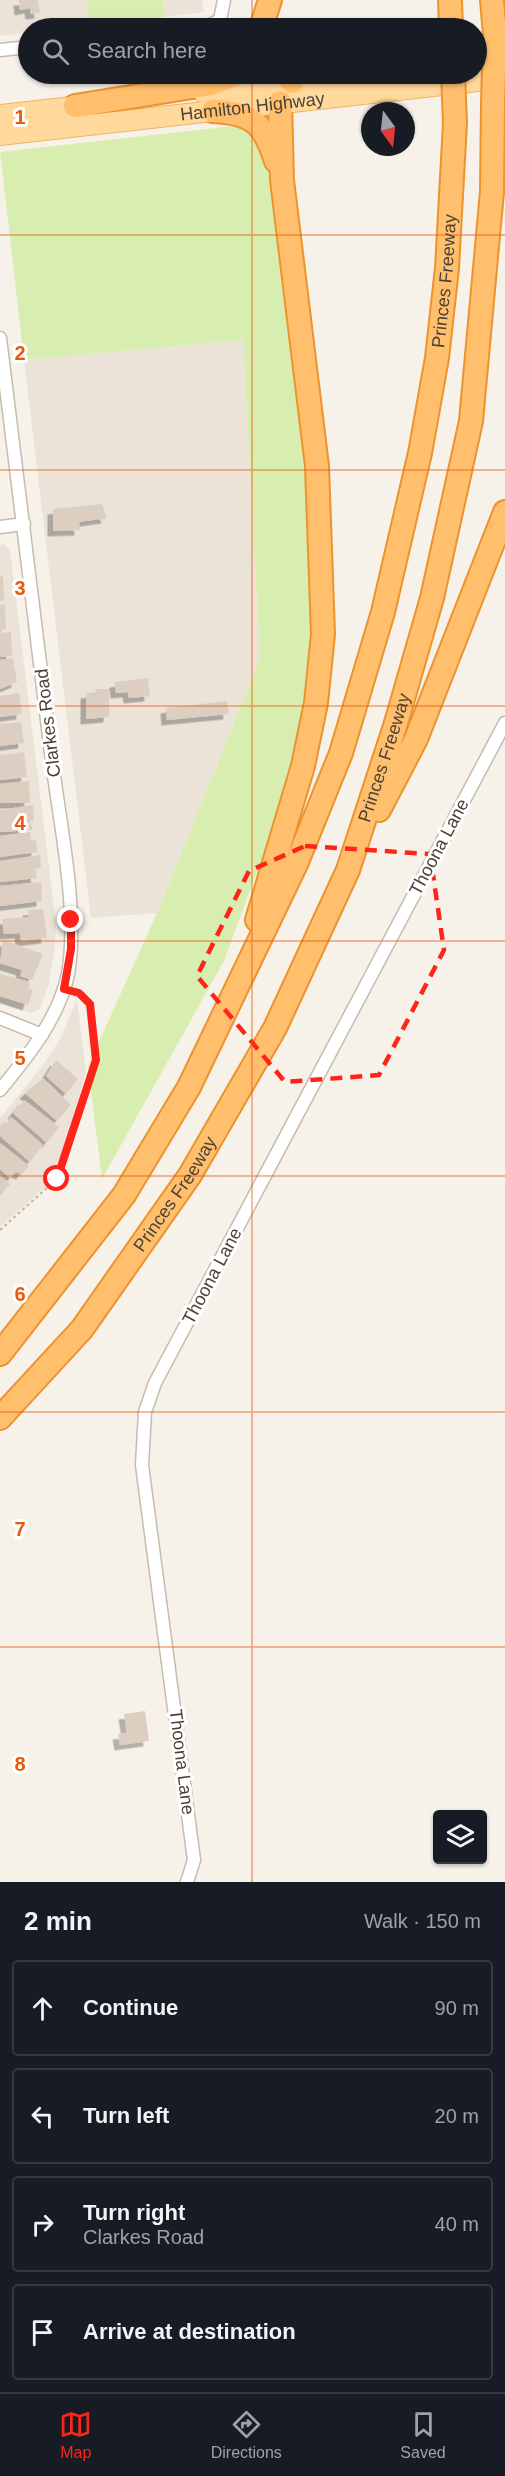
<!DOCTYPE html>
<html lang="en">
<head>
<meta charset="utf-8">
<style>
	:root { --surface:#171b24; --page:#20242c; --text:#f1f3f6; --muted:#9ea1a6; --line:#363941; --accent:#ff2419 }
	body { margin:0; font-family:Arial,sans-serif; background:var(--page); color:var(--text) }
	.controls { position:absolute; right:18px; bottom:18px; display:grid; overflow:hidden; border-radius:6px; box-shadow:0 2px 4px #0004 }
	.controls button { width:54px; height:54px; display:grid; place-items:center; padding:0; border:0; border-bottom:2px solid var(--line); background:var(--surface); color:var(--text); font:30px sans-serif }
	.compass { position:absolute; left:361px; top:102px; width:54px; height:54px; border-radius:50%; background:var(--surface); box-shadow:0 2px 4px #0004; rotate:165deg }
	.stop { position:absolute; width:18px; height:18px; margin:-14px; border:4px solid #ff2419; border-radius:50%; background:#fff }
	.stop.end { background:#ff2419; border-color:#fff; box-shadow:0 2px 6px #0008 }
	.list { margin:0; padding:0; list-style:none }
	h2 { display:flex; justify-content:space-between; align-items:center; height:78px; margin:0; padding:0 24px; font-size:26px }
	h2 small { font-size:20px; font-weight:400; color:var(--muted) }
	.list li { display:grid; grid-template-columns:39px 1fr auto; gap:18px; align-items:center; box-sizing:border-box; height:96px; margin:0 12px 12px; padding:0 12px; border:2px solid var(--line); border-radius:6px }
	.list b { display:block; font-size:22px; white-space:nowrap }
	.list p { margin:0; font-size:20px; white-space:nowrap; color:var(--muted) }
	.list em { font-size:20px; font-style:normal; color:var(--muted) }
	.icon { flex:none; width:33px; height:33px; fill:none; stroke:currentColor; stroke-width:2; stroke-linecap:round; stroke-linejoin:round }
	.map { position:relative; flex:none; width:505px; height:1882px; overflow:hidden }
	.search { position:absolute; background:var(--surface); box-shadow:0 2px 4px #0004; left:18px; right:18px; top:18px; height:66px; display:flex; align-items:center; gap:15px; box-sizing:border-box; padding:0 21px; border-radius:33px; color:var(--muted); font-size:22px }
	.sheet { height:510px; background:var(--surface) }
	nav { display:flex; justify-content:space-around; align-items:center; box-sizing:border-box; height:84px; border-top:2px solid var(--line); background:var(--surface); font-size:16px; color:var(--muted) }
	nav a { display:grid; justify-items:center; gap:3px }
	nav .on { color:var(--accent) }
	.map>svg:first-child { display:block }
	.residential { fill:#ebe3d8 }
	.green { fill:#d8eeb0 }
	.building { fill:#dccfc1; filter:url(#shadow) }
	.lines { fill:none; stroke-linecap:round; stroke-linejoin:round }
	.minor-casing { stroke:#c6bbaf; stroke-width:15 }
	.primary-casing { stroke:#f0b55f; stroke-width:22 }
	.motorway-casing { stroke:#ed932e; stroke-width:26 }
	.path { stroke:#c7b39b; stroke-width:2; stroke-dasharray:3 3; stroke-linecap:butt }
	.minor { stroke:#fff; stroke-width:12 }
	.primary { stroke:#ffd89b; stroke-width:20 }
	.motorway { stroke:#ffbf6d; stroke-width:22 }
	.motorway-bridge-casing { stroke:#ed932e; stroke-width:26; stroke-linecap:butt }
	.motorway-bridge { stroke:#ffbf6d; stroke-width:22 }
	.route { stroke:#ff2419; stroke-width:8 }
	.marked { fill:none; stroke:#ff2419; stroke-width:4.5; stroke-dasharray:12 8; stroke-linejoin:round }
	.grid { fill:none; stroke:#e8590c; stroke-width:1.5; stroke-opacity:0.55 }
	.labels { text-anchor:middle; stroke-width:6; stroke-linejoin:round; paint-order:stroke }
	.street-label { font-size:18px; fill:#4c4237; stroke:#fff }
	.grid-label { font-size:20px; text-anchor:middle; font-weight:bold; fill:#e8590c; stroke:#fff; stroke-width:6; stroke-linejoin:round; paint-order:stroke }
</style>
</head>
<body>
<div class="map">
<svg width="505" height="1882" viewBox="0 0 505 1882">
	<defs>
		<filter id="shadow"><feDropShadow dx="-5.5" dy="5.5" stdDeviation="0" flood-color="#0004"/></filter>
	</defs>
	<rect width="100%" height="100%" fill="#f6f2ea"/>
	<g class="residential">
		<polygon points="0,0 86,0 89,25 28,28 28,32 0,36"/>
		<polygon points="163,0 202,0 204,12 165,17"/>
		<polygon points="243,340 260,659 157,913 91,918 24,360"/>
		<polygon points="4,544 10,550 56,924 55,946 48,987 40,1009 31,1013 0,1003 0,545"/>
		<polygon points="77,999 86,1072 55,1178 0,1227 0,1118 40,1069 61,1038"/>
	</g>
	<g class="green">
		<polygon points="86,0 163,0 165,17 89,25"/>
		<polygon points="234,126 258,137 269,167 298,375 311,517 314,578 310,671 294,762 282,804 224,961 102,1179 88,1066 157,913 260,659 243,340 24,360 0,152"/>
	</g>
	<g class="building">
		<polygon points="19,0 38,0 40,13 31,14 30,8 20,10"/>
		<polygon points="102,504 107,518 79,522 80,530 53,531 53,509"/>
		<polygon points="3,576 4,600 0,601 0,577"/>
		<polygon points="0,605 5,605 6,629 0,630"/>
		<polygon points="11,632 12,656 0,657 0,633"/>
		<polygon points="13,658 17,682 0,689 0,660"/>
		<polygon points="148,678 150,696 129,698 128,692 116,693 115,682"/>
		<polygon points="95,689 109,689 109,717 86,719 86,693 96,692"/>
		<polygon points="19,693 22,714 0,717 0,696"/>
		<polygon points="227,701 229,714 167,720 166,708"/>
		<polygon points="21,722 24,743 0,746 0,724"/>
		<polygon points="24,752 27,777 0,780 0,755"/>
		<polygon points="29,781 30,803 0,803 0,784"/>
		<polygon points="33,805 34,820 30,821 33,830 0,832 0,810"/>
		<polygon points="30,832 31,841 36,840 37,852 0,857 0,836"/>
		<polygon points="40,855 41,868 35,869 37,878 0,882 0,861"/>
		<polygon points="41,882 42,901 0,906 0,886"/>
		<polygon points="43,909 47,938 21,941 20,933 4,934 2,919 29,917 28,910"/>
		<polygon points="3,940 43,954 32,980 20,976 22,970 0,963"/>
		<polygon points="0,974 30,982 28,989 33,990 28,1005 0,996"/>
		<polygon points="56,1060 78,1079 66,1094 46,1076"/>
		<polygon points="43,1078 71,1105 57,1121 25,1093"/>
		<polygon points="24,1100 59,1127 47,1143 13,1113"/>
		<polygon points="11,1117 43,1145 30,1162 0,1136 0,1125 3,1122 6,1124"/>
		<polygon points="0,1143 29,1166 21,1174 16,1172 10,1178 0,1169"/>
		<polygon points="0,1175 10,1184 0,1196"/>
		<polygon points="145,1711 149,1741 120,1745 118,1734 127,1733 124,1714"/>
	</g>
	<g class="lines">
		<defs>
			<g id="minor">
				<polyline points="188,28 208,26 220,20 224,0"/>
				<polyline points="0,50 28,47"/>
				<path d="M0,338c18,141 35,282 52,423 8,64 27,151 16,213 -9,44 -40,82 -68,116"/>
				<polyline points="0,527 24,524"/>
				<polyline points="0,1018 42,1035"/>
				<polyline points="187,1882 194,1860 142,1465 145,1412 155,1383 505,723"/>
			</g>
			<g id="primary">
				<polyline points="476,63 505,60"/>
				<polyline points="203,92 370,74"/>
				<polyline points="0,115 90,105"/>
				<path id="s1" d="M0,135l505,-57"/>
			</g>
			<g id="motorway">
				<polyline points="450,0 451,28"/>
				<polyline points="492,0 495,35"/>
				<polyline points="261,28 270,0"/>
				<polyline points="286,74 292,82"/>
				<polyline points="75,106 211,84 238,74"/>
				<path d="M213,111c41,2 51,13 63,50"/>
				<polyline points="379,810 416,739 505,512"/>
				<polyline points="257,920 303,766 316,703 323,634 317,466 282,180 280,102"/>
				<path id="s2" d="M0,1354l124,-159 65,-108 108,-225 44,-109 42,-141 37,-159 17,-95 10,-90 8,-145"/>
				<path id="s3" d="M0,1418l82,-89 108,-154 85,-147 73,-158 48,-147 36,-125 39,-177 21,-229 1,-89"/>
			</g>
		</defs>
		<use href="#minor" class="minor-casing"/>
		<use href="#primary" class="primary-casing"/>
		<use href="#motorway" class="motorway-casing"/>
		<polyline class="path" points="0,1230 57,1179 94,1073 95,1041 90,1004 85,996 75,992"/>
		<use href="#minor" class="minor"/>
		<use href="#primary" class="primary"/>
		<use href="#motorway" class="motorway"/>
		<defs>
			<g id="motorway-bridge">
				<polyline points="453,74 455,123"/>
				<polyline points="493,103 495,35"/>
			</g>
		</defs>
		<use href="#motorway-bridge" class="motorway-bridge-casing"/>
		<use href="#motorway-bridge" class="motorway-bridge"/>
	</g>
	<g class="lines">
		<polyline class="route" points="57,1179 96,1060 90,1004 79,993 64,989 71,949 71,920"/>
	</g>
	<path class="marked" d="M305,846l125,8 14,96 -65,125 -94,7 -88,-106 52,-105z"/>
	<path class="grid" d="M252,0v28M252,74v1808M0,235h505M0,470h505M0,706h505M0,941h505M0,1176h505M0,1412h505M0,1647h505"/>
	<g class="labels">
		<g class="street-label">
			<text dy="6" stroke="none"><textPath href="#s1" startOffset="254">Hamilton Highway</textPath></text>
			<text dy="6" stroke="none"><textPath href="#s2" startOffset="1179">Princes Freeway</textPath></text>
			<text transform="translate(48 723) rotate(-97)" y="6">Clarkes Road</text>
			<text dy="6" stroke="none"><textPath href="#s3" startOffset="771">Princes Freeway</textPath></text>
			<text transform="translate(439 847) rotate(-62)" y="6">Thoona Lane</text>
			<text dy="6" stroke="none"><textPath href="#s3" startOffset="285">Princes Freeway</textPath></text>
			<text transform="translate(212 1276) rotate(-62)" y="6">Thoona Lane</text>
			<text transform="translate(182 1762) rotate(83)" y="6">Thoona Lane</text>
		</g>
	</g>
	<g class="grid-label">
		<text x="20" y="124">1</text>
		<text x="20" y="360">2</text>
		<text x="20" y="595">3</text>
		<text x="20" y="830">4</text>
		<text x="20" y="1065">5</text>
		<text x="20" y="1301">6</text>
		<text x="20" y="1536">7</text>
		<text x="20" y="1771">8</text>
	</g>
</svg>
<div class="controls">
<button><svg class="icon" aria-label="layers" viewBox="0 0 24 24"><path d="M12 4l9 5-9 5-9-5zM3 14l9 5 9-5"/></svg></button>
</div>
<svg class="compass" viewBox="-18 -18 36 36"><path d="M0-13l5 13h-10z" fill="#e53935"/><path d="M0 13l5-13h-10z" fill="#9ea1a6"/></svg>
<div class="stop" style="left:57px;top:1179px"></div>
<div class="stop end" style="left:71px;top:920px"></div>
<div class="search"><svg class="icon" aria-label="search" viewBox="0 0 24 24"><circle cx="10" cy="10" r="6"/><path d="M15 15l6 6"/></svg>Search here</div>
</div>
<section class="sheet">
<h2>2 min<small>Walk · 150 m</small></h2>
<ul class="list">
<li><svg class="icon" aria-label="ahead" viewBox="0 0 24 24"><path d="M12 20V5M6 11l6-6 6 6"/></svg><div><b>Continue</b></div><em>90 m</em></li>
<li><svg class="icon" aria-label="left" viewBox="0 0 24 24"><path d="M17 20v-9H6M10 6l-5 5 5 5"/></svg><div><b>Turn left</b></div><em>20 m</em></li>
<li><svg class="icon" aria-label="right" viewBox="0 0 24 24"><path d="M7 20v-9h11M14 6l5 5-5 5"/></svg><div><b>Turn right</b><p>Clarkes Road</p></div><em>40 m</em></li>
<li><svg class="icon" aria-label="arrive" viewBox="0 0 24 24"><path d="M6 21V4h12l-3 4 3 4H6"/></svg><div><b>Arrive at destination</b></div></li>
</ul>
</section>
<nav>
<a class="on"><svg class="icon" aria-label="map" viewBox="0 0 24 24"><path d="M3 6l6-2 6 2 6-2v14l-6 2-6-2-6 2zM9 4v14M15 6v14"/></svg>Map</a>
<a><svg class="icon" aria-label="directions" viewBox="0 0 24 24"><path d="M12 3l9 9-9 9-9-9zM9 14v-3h6M13 9l2 2-2 2"/></svg>Directions</a>
<a><svg class="icon" aria-label="saved" viewBox="0 0 24 24"><path d="M7 4h10v16l-5-4-5 4z"/></svg>Saved</a>
</nav>
</body>
</html>
